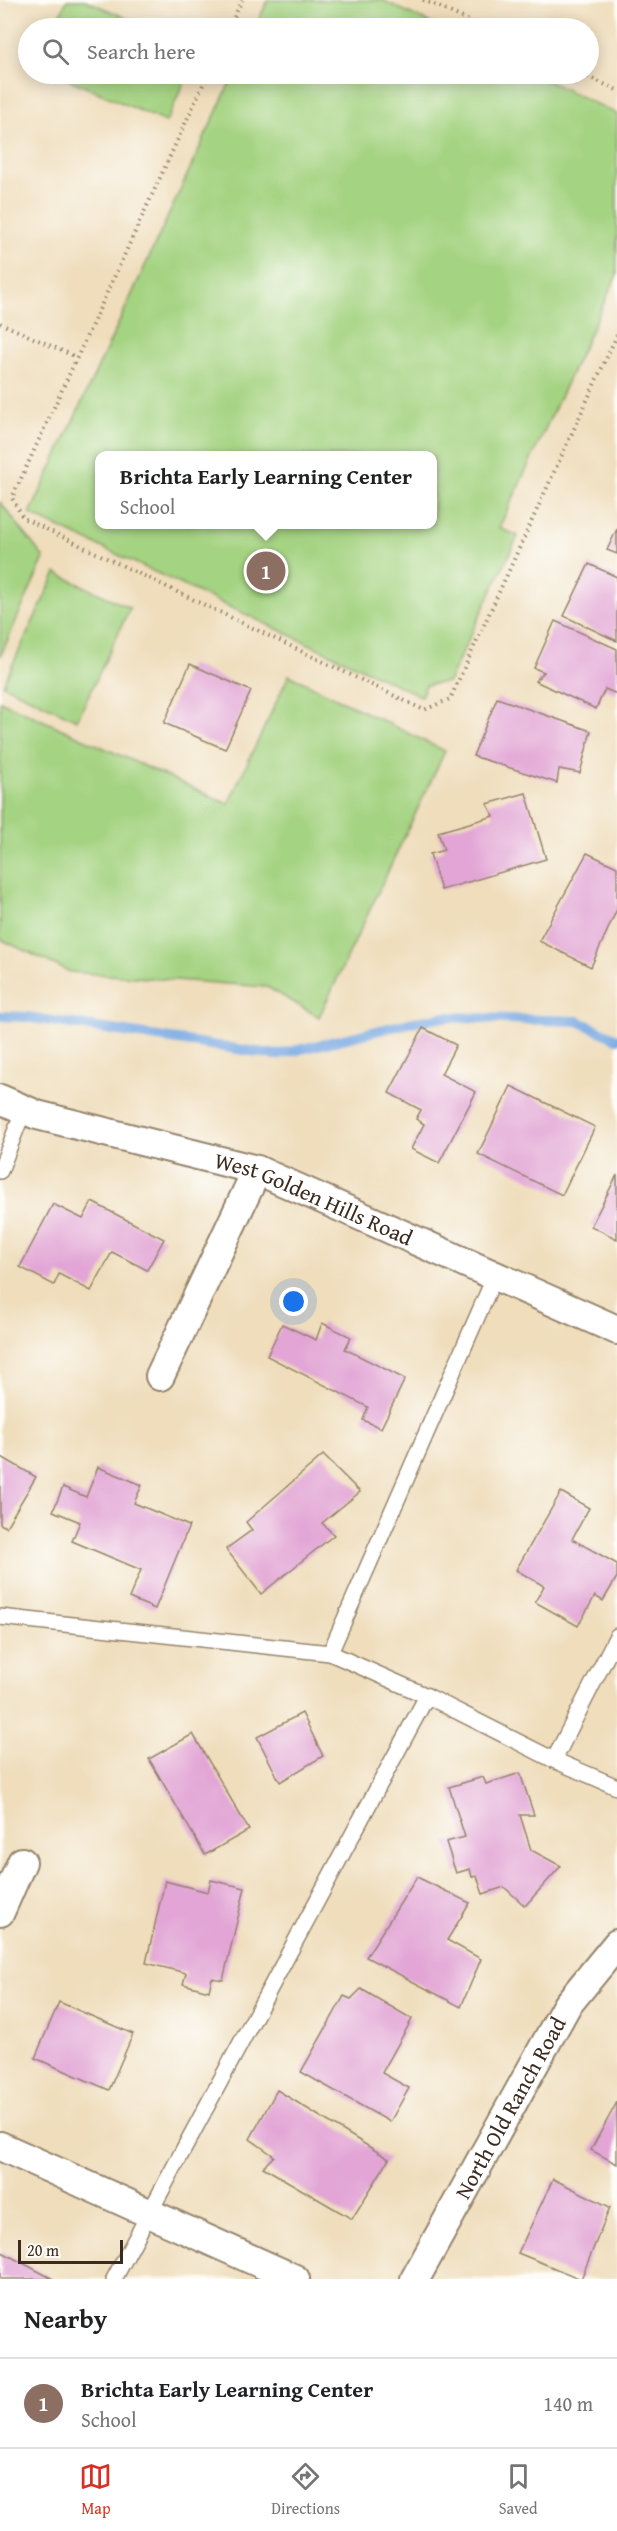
<!DOCTYPE html>
<html lang="en">
<head>
<meta charset="utf-8">
<style>
	:root { --surface:#fff; --page:#f6f6f6; --text:#202124; --muted:#757577; --line:#e0e0e0; --accent:#d93025 }
	body { margin:0; font-family:"Gentium Book Plus",serif; background:var(--page); color:var(--text) }
	.scale { position:absolute; left:18px; bottom:15px; width:105px; box-sizing:border-box; padding-left:6px; border:3px solid #3b2a1e; border-top:0; font-size:16px; line-height:21px; white-space:nowrap; color:#3b2a1e; -webkit-text-stroke:4px #fdfcf7; paint-order:stroke }
	.you { position:absolute; left:294px; top:1302px; width:21px; height:21px; margin:-15px; border:4px solid #fff; border-radius:50%; background:#1a73e8; box-shadow:0 0 0 9px #1a73e833 }
	.badge { display:grid; place-items:center; width:39px; height:39px; border-radius:50%; background:var(--accent); color:#fff; font-size:20px; font-weight:700 }
	.pin { position:absolute; translate:-50% -50%; border:3px solid #fff; box-shadow:0 2px 6px #0006 }
	.popup { position:absolute; left:95px; top:451px; width:342px; height:78px; box-sizing:border-box; display:grid; place-content:center; border-radius:12px; background:var(--surface); filter:drop-shadow(0 2px 4px #0005); font-size:20px; white-space:nowrap; color:var(--muted) }
	.popup b { font-size:22px; color:var(--text) }
	.popup::after { content:''; position:absolute; left:50%; top:100%; margin-left:-12px; border:12px solid transparent; border-top-color:var(--surface) }
	.list { margin:0; padding:0; list-style:none }
	h2 { display:flex; justify-content:space-between; align-items:center; height:78px; margin:0; padding:0 24px; font-size:26px }
	h2 small { font-size:20px; font-weight:400; color:var(--muted) }
	.list li { display:grid; grid-template-columns:39px 1fr auto; gap:18px; align-items:center; box-sizing:border-box; height:90px; padding:0 24px; border-top:2px solid var(--line) }
	.list b { display:block; font-size:22px; white-space:nowrap }
	.list p { margin:0; font-size:20px; white-space:nowrap; color:var(--muted) }
	.list em { font-size:20px; font-style:normal; color:var(--muted) }
	.icon { flex:none; width:33px; height:33px; fill:none; stroke:currentColor; stroke-width:2; stroke-linecap:round; stroke-linejoin:round }
	.map { position:relative; flex:none; width:617px; height:2279px; overflow:hidden }
	.search { position:absolute; background:var(--surface); box-shadow:0 3px 15px #0003; left:18px; right:18px; top:18px; height:66px; display:flex; align-items:center; gap:15px; box-sizing:border-box; padding:0 21px; border-radius:33px; color:var(--muted); font-size:22px }
	.sheet { height:168px; background:var(--surface) }
	nav { display:flex; justify-content:space-around; align-items:center; box-sizing:border-box; height:84px; border-top:2px solid var(--line); background:var(--surface); font-size:16px; color:var(--muted) }
	nav a { display:grid; justify-items:center; gap:3px }
	nav .on { color:var(--accent) }
	.map>svg:first-child { display:block }
	.green { fill:#a4d381; stroke:#707e50; stroke-width:1.5; fill-rule:evenodd }
	.lines { fill:none; stroke-linecap:round; stroke-linejoin:round }
	.stream { stroke:#78a9e3; stroke-width:10 }
	.building { fill:#e2a5d6 }
	.lane-casing { stroke:#95846c; stroke-width:18 }
	.street-casing { stroke:#95846c; stroke-width:32 }
	.path { stroke:#95846c; stroke-width:4; stroke-dasharray:1.5 4.5; stroke-linecap:butt }
	.lane { stroke:#fff; stroke-width:15 }
	.street { stroke:#fff; stroke-width:28 }
	.labels { text-anchor:middle; stroke-width:4.5; stroke-linejoin:round; paint-order:stroke }
	.street-label { font-size:22px; fill:#3b2a1e; stroke:#fdfcf7 }
</style>
</head>
<body>
<div class="map">
<svg width="617" height="2279" viewBox="0 0 617 2279">
	<rect width="100%" height="100%" fill="#fdfcf7"/>
	<filter id="ink" filterUnits="userSpaceOnUse"><feTurbulence type="fractalNoise" baseFrequency=".0167" numOctaves="2"/><feDisplacementMap in="SourceGraphic" scale="12" xChannelSelector="R" yChannelSelector="G"/><feConvolveMatrix kernelMatrix="1 2 1 2 8 2 1 2 1" color-interpolation-filters="sRGB"/></filter>
	<filter id="wash" filterUnits="userSpaceOnUse"><feTurbulence type="fractalNoise" baseFrequency=".008" numOctaves="4" result="noise"/><feDisplacementMap in="SourceGraphic" scale="24" xChannelSelector="R" yChannelSelector="G"/><feGaussianBlur stdDeviation="1.35" result="paint"/><feColorMatrix in="noise" values="0 0 0 0 0 0 0 0 0 0 0 0 0 0 0 0 0 1.4 0 .05"/><feComposite in="paint" operator="in"/></filter>
	<g filter="url(#wash)">
		<rect width="100%" height="100%" fill="#efddbb"/>
		<g class="green">
			<polygon points="67,0 85,0 149,28 54,28"/>
			<polygon points="268,0 382,0 440,28 255,28"/>
			<polygon points="56,74 188,74 166,122"/>
			<path d="M234,74h299l84,40v161l-118,253 19,8 -70,146 -22,3 -5,11 -391,-182zM100,456h333v68h-333z"/>
			<polygon points="0,502 44,558 0,657"/>
			<polygon points="56,573 130,608 77,720 3,685"/>
			<polygon points="289,675 445,751 319,1017 267,987 70,972 0,939 0,701 228,804"/>
		</g>
		<g class="lines">
			<polyline class="stream" points="0,1016 26,1017 277,1055 409,1023 444,1017 578,1021 617,1039"/>
		</g>
		<g id="blocks">
			<g class="building">
				<polygon points="617,529 617,554 607,550"/>
				<polygon points="589,564 617,577 617,641 564,616"/>
				<polygon points="555,621 617,649 617,694 605,689 596,709 535,681 544,672 534,668"/>
				<polygon points="190,664 251,691 225,749 164,723"/>
				<polygon points="497,698 591,731 580,773 559,769 557,783 473,756"/>
				<polygon points="526,793 546,859 441,890 430,854 444,850 438,832 494,816 487,804"/>
				<polygon points="587,853 617,867 617,909 591,967 539,941"/>
				<polygon points="423,1028 456,1045 441,1074 476,1092 439,1163 411,1149 424,1124 416,1119 421,1110 389,1093"/>
				<polygon points="511,1086 595,1127 562,1195 478,1154"/>
				<polygon points="617,1175 617,1239 591,1226"/>
				<polygon points="92,1202 164,1239 147,1270 112,1252 91,1291 59,1274 54,1285 20,1267 53,1204 83,1219"/>
				<polygon points="322,1323 351,1337 345,1349 405,1379 381,1428 363,1420 368,1407 267,1356 282,1324 316,1340"/>
				<polygon points="323,1455 360,1492 322,1523 334,1535 261,1594 226,1549 252,1530 246,1522"/>
				<polygon points="0,1456 36,1477 6,1527 0,1524"/>
				<polygon points="98,1467 142,1485 134,1503 189,1526 155,1609 129,1598 141,1570 72,1541 80,1522 53,1511 63,1487 86,1497"/>
				<polygon points="561,1492 589,1508 572,1539 617,1564 617,1577 603,1601 595,1596 578,1626 535,1602 544,1586 516,1570"/>
				<polygon points="302,1713 323,1756 280,1782 257,1737"/>
				<polygon points="193,1734 249,1830 205,1855 149,1759"/>
				<polygon points="520,1773 534,1815 520,1815 531,1850 561,1866 525,1906 504,1887 483,1894 477,1876 472,1877 470,1869 456,1873 446,1842 465,1837 449,1787 483,1777 486,1784"/>
				<polygon points="417,1877 470,1903 447,1940 481,1959 461,2007 366,1957"/>
				<polygon points="211,1880 245,1888 223,1980 212,1978 209,1991 183,1984 186,1973 146,1963 165,1881 208,1892"/>
				<polygon points="361,1989 412,2019 382,2073 409,2088 390,2122 301,2072 344,1996 351,1999"/>
				<polygon points="59,2002 133,2034 109,2090 35,2058"/>
				<polygon points="277,2090 389,2159 352,2219 263,2167 274,2156 250,2139"/>
				<polygon points="617,2102 617,2164 591,2150"/>
				<polygon points="553,2179 610,2207 581,2279 518,2253"/>
				<polygon points="0,2251 53,2279 0,2279"/>
			</g>
		</g>
	</g>
	<g filter="url(#ink)">
		<use href="#blocks" fill-opacity="0" stroke="#95846c" stroke-width="1.5"/>
		<g class="lines">
			<defs>
				<g id="lane">
					<polyline points="0,1171 24,1109"/>
					<polyline points="0,1617 330,1653 427,1696 554,1760 617,1787"/>
					<polyline points="330,1653 495,1276"/>
					<polyline points="554,1760 617,1636"/>
					<polyline points="114,2279 427,1696"/>
				</g>
				<g id="street">
					<path id="s1" d="M0,1099l37,16 220,55 360,160"/>
					<polyline points="160,1376 257,1170"/>
					<polyline points="0,1912 22,1862"/>
					<polyline points="0,2146 295,2279"/>
					<path id="s2" d="M415,2279l152,-274 50,-61"/>
				</g>
			</defs>
			<use href="#lane" class="lane-casing"/>
			<use href="#street" class="street-casing"/>
			<g class="path">
				<polyline points="423,0 485,28"/>
				<polyline points="229,28 242,0"/>
				<polyline points="208,74 12,498 23,518 424,710 450,699 617,335"/>
				<polyline points="582,74 617,90"/>
				<polyline points="0,323 76,357"/>
			</g>
			<use href="#lane" class="lane"/>
			<use href="#street" class="street"/>
		</g>
	</g>
	<g class="labels">
		<g class="street-label">
			<text dy="8" stroke="none"><textPath href="#s1" startOffset="330">West Golden Hills Road</textPath></text>
			<text dy="8" stroke="none"><textPath href="#s2" startOffset="196">North Old Ranch Road</textPath></text>
		</g>
	</g>
</svg>
<div class="scale">20 m</div>
<div class="you"></div>
<div class="pin badge" style="left:266px;top:571px;background:#8d6e63">1</div>
<div class="popup"><b>Brichta Early Learning Center</b>School</div>
<div class="search"><svg class="icon" aria-label="search" viewBox="0 0 24 24"><circle cx="10" cy="10" r="6"/><path d="M15 15l6 6"/></svg>Search here</div>
</div>
<section class="sheet">
<h2>Nearby<small></small></h2>
<ul class="list">
<li><span class="badge" style="background:#8d6e63">1</span><div><b>Brichta Early Learning Center</b><p>School</p></div><em>140 m</em></li>
</ul>
</section>
<nav>
<a class="on"><svg class="icon" aria-label="map" viewBox="0 0 24 24"><path d="M3 6l6-2 6 2 6-2v14l-6 2-6-2-6 2zM9 4v14M15 6v14"/></svg>Map</a>
<a><svg class="icon" aria-label="directions" viewBox="0 0 24 24"><path d="M12 3l9 9-9 9-9-9zM9 14v-3h6M13 9l2 2-2 2"/></svg>Directions</a>
<a><svg class="icon" aria-label="saved" viewBox="0 0 24 24"><path d="M7 4h10v16l-5-4-5 4z"/></svg>Saved</a>
</nav>
</body>
</html>
